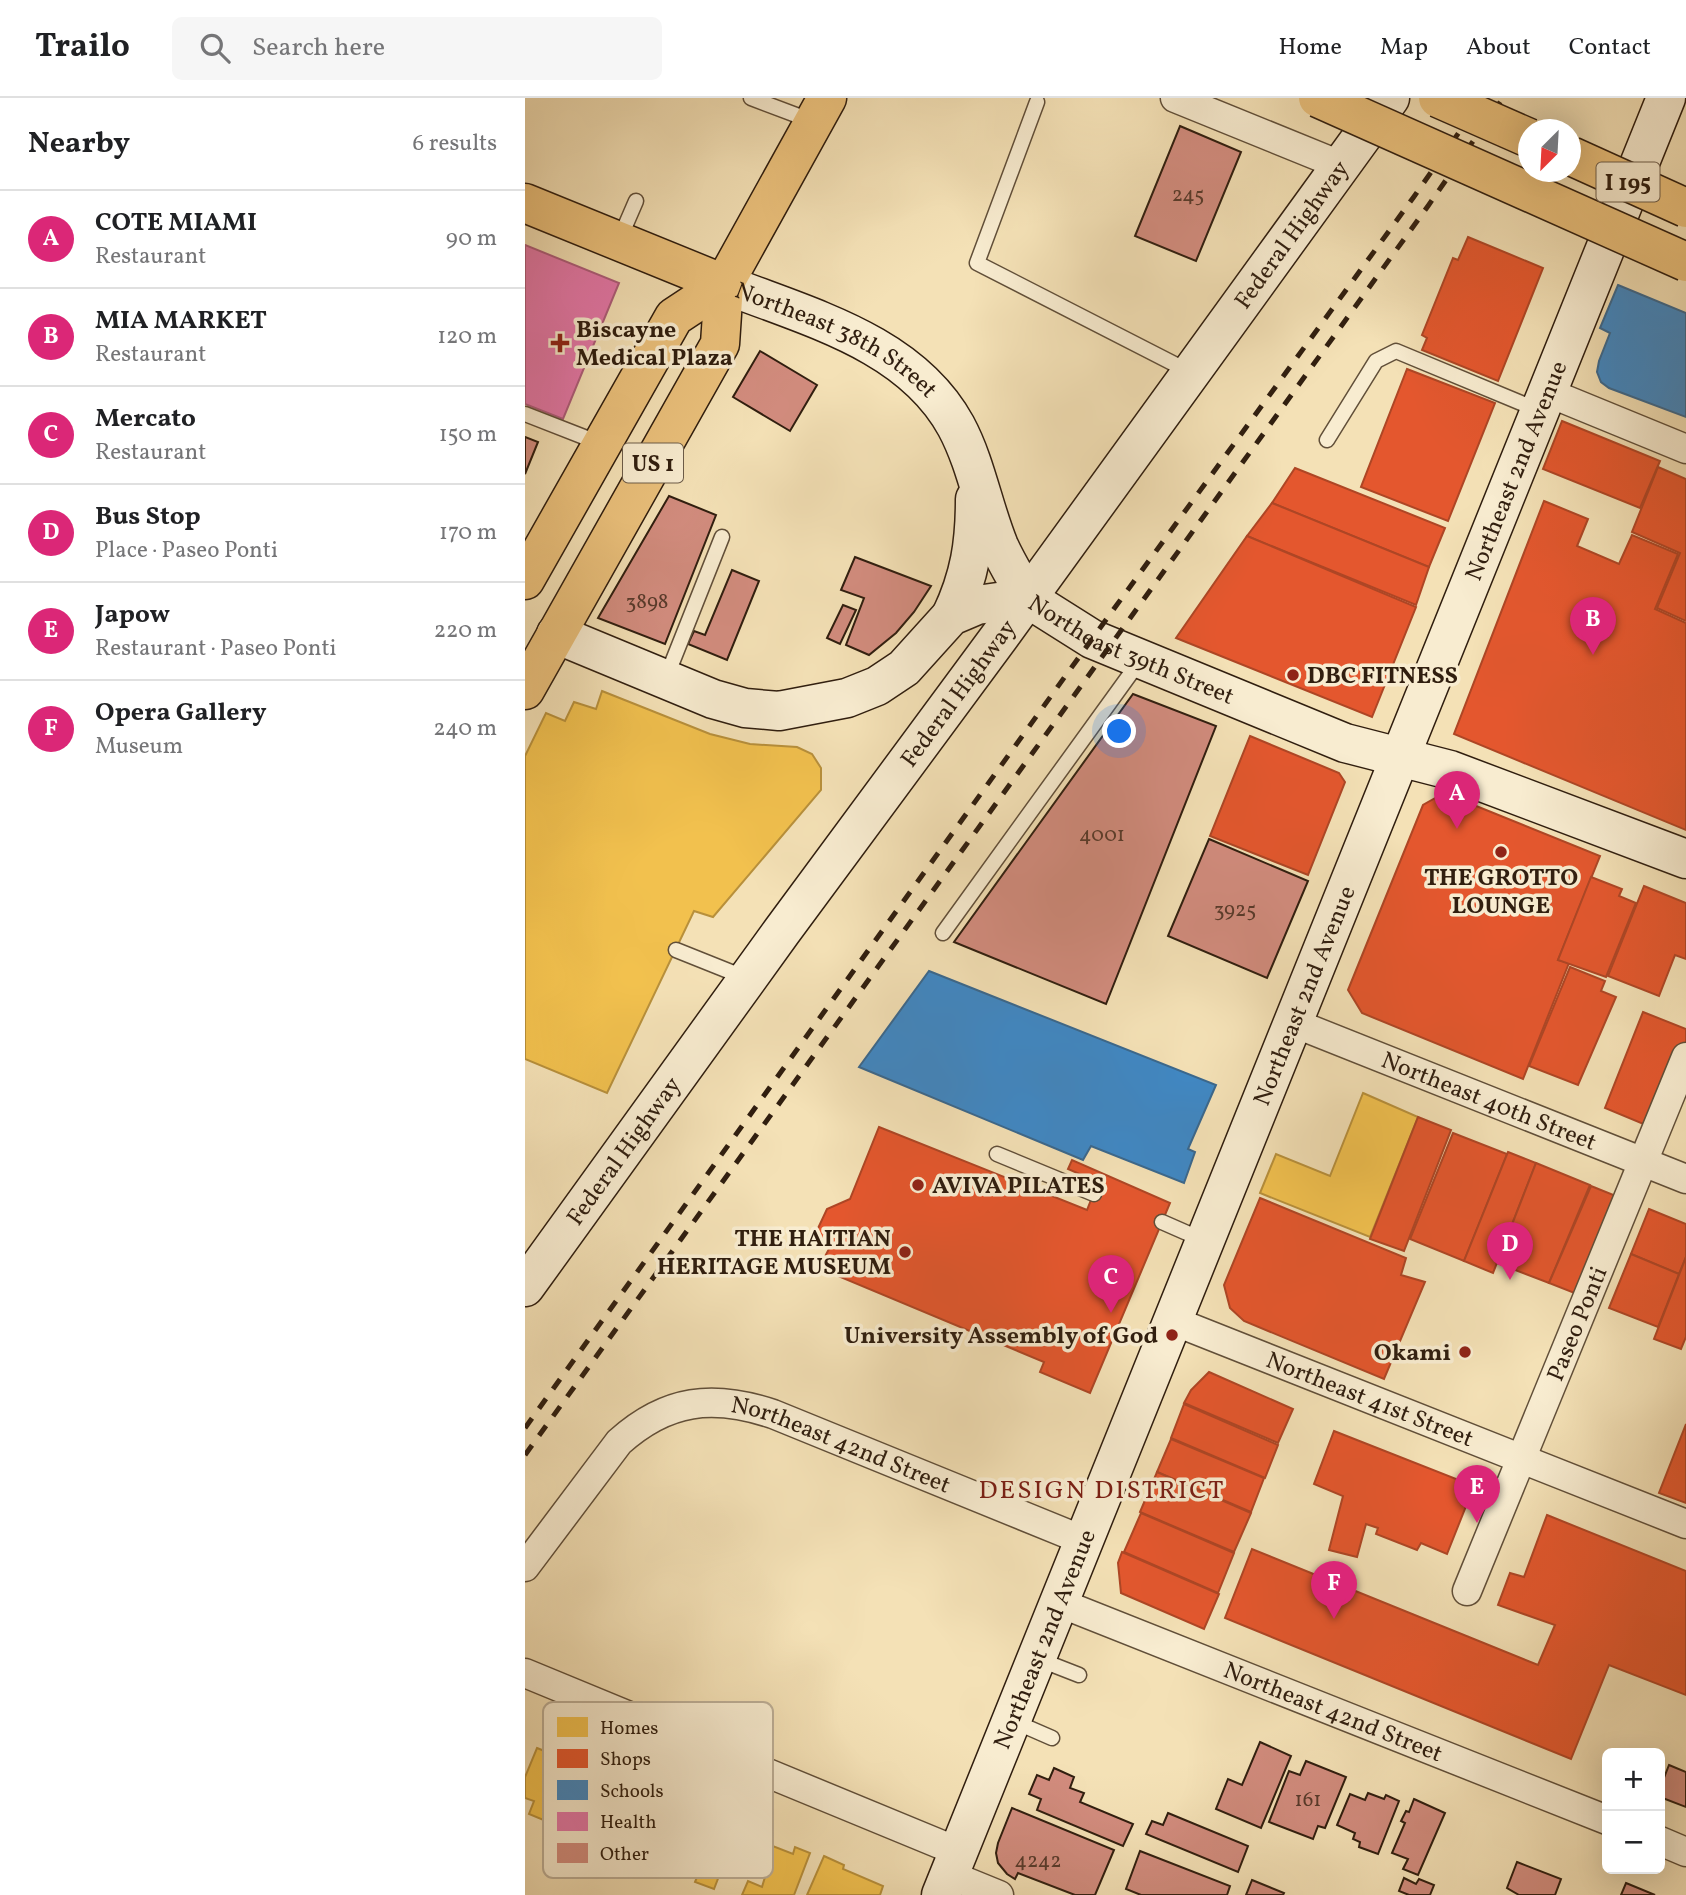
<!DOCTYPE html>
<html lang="en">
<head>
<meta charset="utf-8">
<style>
	:root { --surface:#fff; --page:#f6f6f6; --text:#202124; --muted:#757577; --line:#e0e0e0; --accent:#db2777 }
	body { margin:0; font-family:Vollkorn,serif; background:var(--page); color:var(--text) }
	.controls { position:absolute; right:21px; bottom:21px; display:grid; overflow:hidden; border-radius:10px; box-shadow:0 7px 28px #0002 }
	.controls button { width:63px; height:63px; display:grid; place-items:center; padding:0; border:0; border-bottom:2px solid var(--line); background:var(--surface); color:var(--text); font:35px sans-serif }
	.compass { position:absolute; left:993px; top:21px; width:63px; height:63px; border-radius:50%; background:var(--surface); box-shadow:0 7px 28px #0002; rotate:204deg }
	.you { position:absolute; left:595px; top:634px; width:24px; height:24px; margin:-18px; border:5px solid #fff; border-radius:50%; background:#1a73e8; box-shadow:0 0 0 10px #1a73e833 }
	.badge { display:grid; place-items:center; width:46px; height:46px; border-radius:50%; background:var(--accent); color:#fff; font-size:23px; font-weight:700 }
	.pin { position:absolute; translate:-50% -58px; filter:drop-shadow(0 2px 4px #0008) }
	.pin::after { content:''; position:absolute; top:37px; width:24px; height:21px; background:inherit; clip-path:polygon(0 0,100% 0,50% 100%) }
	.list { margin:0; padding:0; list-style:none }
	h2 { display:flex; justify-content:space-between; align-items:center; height:91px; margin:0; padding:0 28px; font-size:30px }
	h2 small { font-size:23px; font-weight:400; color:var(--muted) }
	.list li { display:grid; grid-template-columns:46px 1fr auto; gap:21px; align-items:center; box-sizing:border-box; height:98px; padding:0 28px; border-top:2px solid var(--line) }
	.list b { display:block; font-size:26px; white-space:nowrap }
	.list p { margin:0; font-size:23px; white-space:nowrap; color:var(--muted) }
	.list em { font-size:23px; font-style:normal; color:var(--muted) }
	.icon { flex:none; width:38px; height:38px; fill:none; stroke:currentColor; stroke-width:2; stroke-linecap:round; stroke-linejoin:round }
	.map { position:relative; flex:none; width:1161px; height:1797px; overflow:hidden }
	header { display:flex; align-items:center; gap:42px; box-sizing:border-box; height:98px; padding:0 35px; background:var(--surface); border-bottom:2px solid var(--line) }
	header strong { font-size:33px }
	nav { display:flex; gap:38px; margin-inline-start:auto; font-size:24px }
	.search { width:490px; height:63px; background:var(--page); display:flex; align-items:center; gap:18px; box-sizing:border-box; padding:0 24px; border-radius:10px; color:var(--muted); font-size:26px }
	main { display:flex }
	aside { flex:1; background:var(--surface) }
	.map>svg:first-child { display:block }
	.homes { fill:#f2c14e; stroke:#b8903b; stroke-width:2 }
	.shops { fill:#e4572e; stroke:#ae4625; stroke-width:2 }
	.schools { fill:#3f88c5; stroke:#3a688e; stroke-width:2 }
	.health { fill:#e377a8; stroke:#ad5c7a; stroke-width:2 }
	.building { fill:#d28c7e; stroke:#301e0f; stroke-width:2 }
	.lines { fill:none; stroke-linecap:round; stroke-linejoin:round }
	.lane-casing { stroke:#614f39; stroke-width:17 }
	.street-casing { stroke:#614f39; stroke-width:31 }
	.secondary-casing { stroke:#301e0f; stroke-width:41 }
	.primary-casing { stroke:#301e0f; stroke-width:41 }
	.lane { stroke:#f8ecd0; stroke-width:14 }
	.street { stroke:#f8ecd0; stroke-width:28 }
	.secondary { stroke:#f8ecd0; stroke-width:38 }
	.primary { stroke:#eac07b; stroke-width:38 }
	.rail { stroke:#301e0f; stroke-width:5; stroke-dasharray:12 12; stroke-linecap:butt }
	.highway-bridge-casing { stroke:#301e0f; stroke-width:41; stroke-linecap:butt }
	.highway-bridge { stroke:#eac07b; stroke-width:38 }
	.poi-dot { fill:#8f2418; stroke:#f8ecd0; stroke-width:2.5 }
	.labels { text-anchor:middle; stroke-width:7; stroke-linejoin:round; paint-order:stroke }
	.number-label { font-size:21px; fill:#583a2b }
	.shield { fill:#f8ecd0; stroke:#6c5c49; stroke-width:2 }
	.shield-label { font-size:23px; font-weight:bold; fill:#301e0f }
	.street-label { font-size:24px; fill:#301e0f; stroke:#f8ecd0 }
	.poi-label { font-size:24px; font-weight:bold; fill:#301e0f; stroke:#f8ecd0; text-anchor:start }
	.neighbourhood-label { font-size:26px; letter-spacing:2px; fill:#7a1f14; stroke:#f8ecd0 }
	.key { fill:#f8ecd0; stroke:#bcae96; stroke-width:2 }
	.key-label { font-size:19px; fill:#301e0f }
</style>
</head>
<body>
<header>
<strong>Trailo</strong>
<div class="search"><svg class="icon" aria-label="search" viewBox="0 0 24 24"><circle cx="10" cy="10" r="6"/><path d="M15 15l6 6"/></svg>Search here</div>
<nav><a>Home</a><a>Map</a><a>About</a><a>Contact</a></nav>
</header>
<main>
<aside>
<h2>Nearby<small>6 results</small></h2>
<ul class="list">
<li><span class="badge">A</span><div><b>COTE MIAMI</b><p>Restaurant</p></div><em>90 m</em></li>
<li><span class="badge">B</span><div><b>MIA MARKET</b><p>Restaurant</p></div><em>120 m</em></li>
<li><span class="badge">C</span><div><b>Mercato</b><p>Restaurant</p></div><em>150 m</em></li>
<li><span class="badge">D</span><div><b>Bus Stop</b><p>Place · Paseo Ponti</p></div><em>170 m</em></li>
<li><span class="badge">E</span><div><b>Japow</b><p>Restaurant · Paseo Ponti</p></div><em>220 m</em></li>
<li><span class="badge">F</span><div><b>Opera Gallery</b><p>Museum</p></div><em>240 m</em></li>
</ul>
</aside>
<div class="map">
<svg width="1161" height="1797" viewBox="0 0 1161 1797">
	<rect width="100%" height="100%" fill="#f4e1b6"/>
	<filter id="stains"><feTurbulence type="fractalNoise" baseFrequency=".00286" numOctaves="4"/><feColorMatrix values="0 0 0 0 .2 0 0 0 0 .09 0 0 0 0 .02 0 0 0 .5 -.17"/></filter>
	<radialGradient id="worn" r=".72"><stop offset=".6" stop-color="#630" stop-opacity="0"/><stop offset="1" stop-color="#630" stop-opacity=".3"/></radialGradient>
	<g class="homes">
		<polygon points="77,593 185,636 225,646 272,649 287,656 296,670 296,692 188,819 169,813 82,995 0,961 0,658 21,615 40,623 49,604 71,611"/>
		<polygon points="838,995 893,1019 845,1139 735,1095 751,1056 805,1078"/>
		<polygon points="12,1650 72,1674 53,1721 33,1713 28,1726 4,1716 9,1703 0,1700 0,1679"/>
		<polygon points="157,1710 196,1725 198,1720 214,1726 189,1791 170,1784 181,1757 176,1755 171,1768 155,1762 160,1748 145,1741"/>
		<polygon points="232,1742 268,1756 270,1749 285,1755 269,1797 217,1797 223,1783 237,1789 240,1779 221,1772"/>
		<polygon points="299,1758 319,1767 318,1771 358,1788 355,1797 282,1797"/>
	</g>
	<g class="shops">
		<polygon points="943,139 1018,170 973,283 897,252 902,240 897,237 928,160 933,162"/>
		<polygon points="882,271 970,305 923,423 836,389"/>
		<polygon points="1037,323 1135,363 1115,410 1018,371"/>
		<polygon points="1133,369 1161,381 1161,523 1132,510 1155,455 1107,434"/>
		<polygon points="770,370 920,430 904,469 747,405"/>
		<polygon points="1019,403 1063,421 1052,448 1094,466 1107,437 1153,456 1130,511 1161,525 1161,732 929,636"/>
		<polygon points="747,405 904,469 891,507 722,438"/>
		<polygon points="722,438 891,509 847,619 651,540"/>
		<polygon points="725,638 814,675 820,684 783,777 685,738"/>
		<polygon points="919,695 1075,758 1033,862 1044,865 998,981 837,915 823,892 898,707"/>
		<polygon points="1066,779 1097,791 1094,798 1111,805 1081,879 1033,862"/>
		<polygon points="1119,788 1161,805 1161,861 1150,857 1134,898 1083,878"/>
		<polygon points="1045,869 1080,883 1076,893 1091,899 1053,987 1004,968"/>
		<polygon points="1118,914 1161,931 1161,948 1128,1030 1080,1010"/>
		<polygon points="893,1019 926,1032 879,1153 845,1141"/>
		<polygon points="354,1029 562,1112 573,1084 543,1071 547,1062 645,1105 565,1295 515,1274 519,1264 294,1170 305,1149 288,1141 302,1111 325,1101"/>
		<polygon points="928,1035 982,1056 939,1163 885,1141"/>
		<polygon points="983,1054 1011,1065 968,1175 939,1163"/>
		<polygon points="1011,1065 1065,1087 1024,1185 972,1165"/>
		<polygon points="1066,1088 1091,1098 1052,1196 1024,1185"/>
		<polygon points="735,1100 881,1160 876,1177 900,1184 859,1281 719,1223 705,1210 699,1187"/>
		<polygon points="1124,1111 1161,1126 1161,1159 1154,1176 1106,1156"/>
		<polygon points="1106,1156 1154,1176 1133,1229 1084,1210"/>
		<polygon points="1161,1159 1161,1239 1156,1251 1129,1241"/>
		<polygon points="684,1274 768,1311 753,1345 659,1305 666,1292"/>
		<polygon points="659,1306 753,1347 740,1380 646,1340"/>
		<polygon points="1161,1326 1161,1405 1134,1395"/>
		<polygon points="809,1333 949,1388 922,1456 896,1445 892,1452 851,1436 853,1430 841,1426 832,1459 804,1452 818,1398 789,1386"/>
		<polygon points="646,1341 739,1380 726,1414 632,1374"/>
		<polygon points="632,1374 726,1415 709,1454 615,1414"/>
		<polygon points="616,1415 709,1455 693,1495 599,1454"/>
		<polygon points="1022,1417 1161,1473 1161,1597 1084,1567 1046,1661 700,1520 727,1451 1013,1567 1030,1527 973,1507 985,1475 999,1479"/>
		<polygon points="597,1454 694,1496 679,1531 596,1495 593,1465"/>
	</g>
	<g class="schools">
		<polygon points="1093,187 1161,215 1161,319 1084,290 1076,284 1072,274 1074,263 1085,235 1075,230"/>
		<polygon points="404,873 691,987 663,1051 670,1054 659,1085 566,1048 558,1062 334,969"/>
	</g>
	<polygon class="health" points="0,147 94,185 38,321 0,306"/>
	<g class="building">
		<polygon points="655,28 716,54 671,163 610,138"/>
		<polygon points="235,253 292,287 265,333 208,299"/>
		<polygon points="0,339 13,344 0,376"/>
		<polygon points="144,398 191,417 140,546 73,520"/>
		<polygon points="330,459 406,488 389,514 371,535 344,557 321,547 339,500 316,492"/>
		<polygon points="207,472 234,483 202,562 163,546 169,533 180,537"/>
		<polygon points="318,507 331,512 315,546 302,540"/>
		<polygon points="608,596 691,628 581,906 429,844"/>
		<polygon points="684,741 783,783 742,880 643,838"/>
		<polygon points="735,1644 766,1658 736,1730 691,1711 703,1681 717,1687"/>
		<polygon points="781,1663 821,1679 800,1730 793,1728 788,1741 744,1724 764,1673 775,1677"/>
		<polygon points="1144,1667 1161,1674 1161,1709 1135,1699 1135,1690"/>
		<polygon points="529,1670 549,1679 545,1690 559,1695 555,1704 608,1726 598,1748 512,1712 516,1701 504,1696 512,1677 524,1682"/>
		<polygon points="843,1695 859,1701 861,1697 874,1703 853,1756 834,1749 835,1744 828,1741 830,1735 812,1727 825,1696 840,1702"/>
		<polygon points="889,1701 920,1715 893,1777 878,1771 883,1761 867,1755 880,1725 876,1723 881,1713 884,1714"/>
		<polygon points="487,1710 589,1752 570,1797 550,1797 493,1775 490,1781 482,1776 473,1765 471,1755 473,1745"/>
		<polygon points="643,1715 723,1748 713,1774 621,1736 627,1723 638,1727"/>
		<polygon points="615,1753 705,1788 702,1797 616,1797 601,1791"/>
		<polygon points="992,1764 1036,1781 1030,1797 994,1797 982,1790"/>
		<polygon points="879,1780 891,1786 894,1781 909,1787 905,1797 884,1797 874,1793"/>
		<polygon points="727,1782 759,1795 758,1797 721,1797"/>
		<polygon points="1101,1785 1130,1797 1096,1797"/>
	</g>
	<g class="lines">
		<defs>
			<g id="lane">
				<polyline points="226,0 287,23"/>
				<polyline points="512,4 452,165 665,274"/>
				<polyline points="95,140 111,103"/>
				<polyline points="0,316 77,346"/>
				<polyline points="802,342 851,263 871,253 1013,312"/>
				<polyline points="141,580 197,439"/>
				<polyline points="418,835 614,564"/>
				<polyline points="151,852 221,880"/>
				<polyline points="472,1056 569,1096"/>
				<polyline points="637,1124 678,1142"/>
				<polyline points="513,1561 554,1577"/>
				<polyline points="488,1623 527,1640"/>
			</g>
			<g id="street">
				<polyline points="650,0 815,67"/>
				<polyline points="1022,294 1161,351"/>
				<path id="s1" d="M769,925l392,156"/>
				<path id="s2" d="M646,1222l515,204"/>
				<path id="s3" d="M0,1469l94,-125c48,-43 94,-48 154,-28l312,127"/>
				<path id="s4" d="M942,1493l219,-534"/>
				<path id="s5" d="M535,1505l547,217"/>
				<polyline points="0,1575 434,1754"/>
				<polyline points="1135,1743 1161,1754"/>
				<polyline points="425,1777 474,1797"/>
			</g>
			<g id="secondary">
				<path id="s6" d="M199,186c83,33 186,58 232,142 20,37 27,81 43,120 8,18 19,35 28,52"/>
				<path d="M426,518c19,-40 24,-73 24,-117"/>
				<path id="s7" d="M31,536l157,65 32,9 34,3 68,-13 30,-12 27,-18 47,-52 26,-11 50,-7 65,41 253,104 105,27 236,89"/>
				<path id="s8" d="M0,1189l257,-356 218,-295 390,-538"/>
				<path id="s9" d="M416,1797l725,-1797"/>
			</g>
			<g id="primary">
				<polyline points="0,105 199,186"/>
				<polyline points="0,482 149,219 199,186"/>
				<polyline points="0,592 195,246 199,186 302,0"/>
			</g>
		</defs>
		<use href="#lane" class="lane-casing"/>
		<use href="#street" class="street-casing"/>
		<use href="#secondary" class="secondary-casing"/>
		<use href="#primary" class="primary-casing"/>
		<use href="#lane" class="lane"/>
		<use href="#street" class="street"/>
		<use href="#secondary" class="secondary"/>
		<use href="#primary" class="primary"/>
		<g class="rail">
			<polyline points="0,1330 567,541 888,100 958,0"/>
			<polyline points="0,1357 903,108 978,0"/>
		</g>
		<defs>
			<g id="highway-bridge">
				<polyline points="793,0 1161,164"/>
				<polyline points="913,0 1004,40"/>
				<polyline points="1046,58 1161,110"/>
			</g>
		</defs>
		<use href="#highway-bridge" class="highway-bridge-casing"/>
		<use href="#highway-bridge" class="highway-bridge"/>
	</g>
	<g class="poi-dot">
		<path d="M31.5 234.5h7v7h7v7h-7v7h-7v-7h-7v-7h7z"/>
		<circle cx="768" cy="577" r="7"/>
		<circle cx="976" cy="754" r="7"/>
		<circle cx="393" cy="1087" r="7"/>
		<circle cx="380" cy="1154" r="7"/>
		<circle cx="647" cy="1237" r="7"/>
		<circle cx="940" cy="1254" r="7"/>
	</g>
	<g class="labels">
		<g class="number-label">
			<text x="663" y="103">245</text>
			<text x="122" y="510">3898</text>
			<text x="577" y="743">4001</text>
			<text x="710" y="818">3925</text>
			<text x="783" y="1708">161</text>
			<text x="513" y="1769">4242</text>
		</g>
		<g class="shield">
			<rect x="1071.5" y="64.5" width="63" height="39" rx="5"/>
			<rect x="98" y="345.5" width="60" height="39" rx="5"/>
		</g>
		<g class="shield-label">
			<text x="1103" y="92">I 195</text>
			<text x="128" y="373">US 1</text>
		</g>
		<g class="street-label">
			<text dy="8" stroke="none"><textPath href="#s8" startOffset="1302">Federal Highway</textPath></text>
			<text dy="8" stroke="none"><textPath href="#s6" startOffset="126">Northeast 38th Street</textPath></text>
			<text dy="8" stroke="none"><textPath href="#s9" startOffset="1536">Northeast 2nd Avenue</textPath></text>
			<text dy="8" stroke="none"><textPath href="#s7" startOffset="637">Northeast 39th Street</textPath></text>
			<text dy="8" stroke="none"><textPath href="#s8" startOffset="735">Federal Highway</textPath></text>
			<text dy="8" stroke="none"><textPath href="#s9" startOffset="970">Northeast 2nd Avenue</textPath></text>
			<text dy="8" stroke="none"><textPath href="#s1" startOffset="210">Northeast 40th Street</textPath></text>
			<text dy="8" stroke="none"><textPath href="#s8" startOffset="168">Federal Highway</textPath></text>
			<text dy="8" stroke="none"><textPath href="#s4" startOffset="289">Paseo Ponti</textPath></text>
			<text dy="8" stroke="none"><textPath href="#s2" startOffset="214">Northeast 41st Street</textPath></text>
			<text dy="8" stroke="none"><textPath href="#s3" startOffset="396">Northeast 42nd Street</textPath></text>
			<text dy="8" stroke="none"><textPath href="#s9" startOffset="276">Northeast 2nd Avenue</textPath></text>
			<text dy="8" stroke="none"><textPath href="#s5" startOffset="294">Northeast 42nd Street</textPath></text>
		</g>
		<g class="poi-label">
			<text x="51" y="239">Biscayne<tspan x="51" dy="28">Medical Plaza</tspan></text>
			<text x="782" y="585">DBC FITNESS</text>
			<text x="976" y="787" text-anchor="middle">THE GROTTO<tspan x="976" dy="28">LOUNGE</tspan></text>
			<text x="407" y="1095">AVIVA PILATES</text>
			<text x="366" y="1148" text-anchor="end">THE HAITIAN<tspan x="366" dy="28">HERITAGE MUSEUM</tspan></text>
			<text x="633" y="1245" text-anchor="end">University Assembly of God</text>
			<text x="926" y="1262" text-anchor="end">Okami</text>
		</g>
		<g class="neighbourhood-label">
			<text x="577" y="1400">DESIGN DISTRICT</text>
		</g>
	</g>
	<rect x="18" y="1604" width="230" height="176" rx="10" class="key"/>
	<rect x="32" y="1619" width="31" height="20" fill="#f2c14e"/>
	<rect x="32" y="1651" width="31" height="19" fill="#e4572e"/>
	<rect x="32" y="1682" width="31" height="20" fill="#3f88c5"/>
	<rect x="32" y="1714" width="31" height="19" fill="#e377a8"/>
	<rect x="32" y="1745" width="31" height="20" fill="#d28c7e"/>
	<g class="key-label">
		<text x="75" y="1636">Homes</text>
		<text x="75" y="1667">Shops</text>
		<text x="75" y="1699">Schools</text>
		<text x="75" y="1730">Health</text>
		<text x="75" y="1762">Other</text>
	</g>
	<rect width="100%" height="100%" filter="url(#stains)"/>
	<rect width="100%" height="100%" fill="url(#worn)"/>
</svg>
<div class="controls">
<button>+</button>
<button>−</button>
</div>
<svg class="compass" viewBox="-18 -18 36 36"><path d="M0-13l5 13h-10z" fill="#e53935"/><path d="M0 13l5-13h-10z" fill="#757577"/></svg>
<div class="you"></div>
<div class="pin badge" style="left:932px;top:731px">A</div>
<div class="pin badge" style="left:1068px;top:557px">B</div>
<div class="pin badge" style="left:586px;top:1215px">C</div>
<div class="pin badge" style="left:985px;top:1182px">D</div>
<div class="pin badge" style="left:952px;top:1425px">E</div>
<div class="pin badge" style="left:809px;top:1521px">F</div>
</div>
</main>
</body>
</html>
